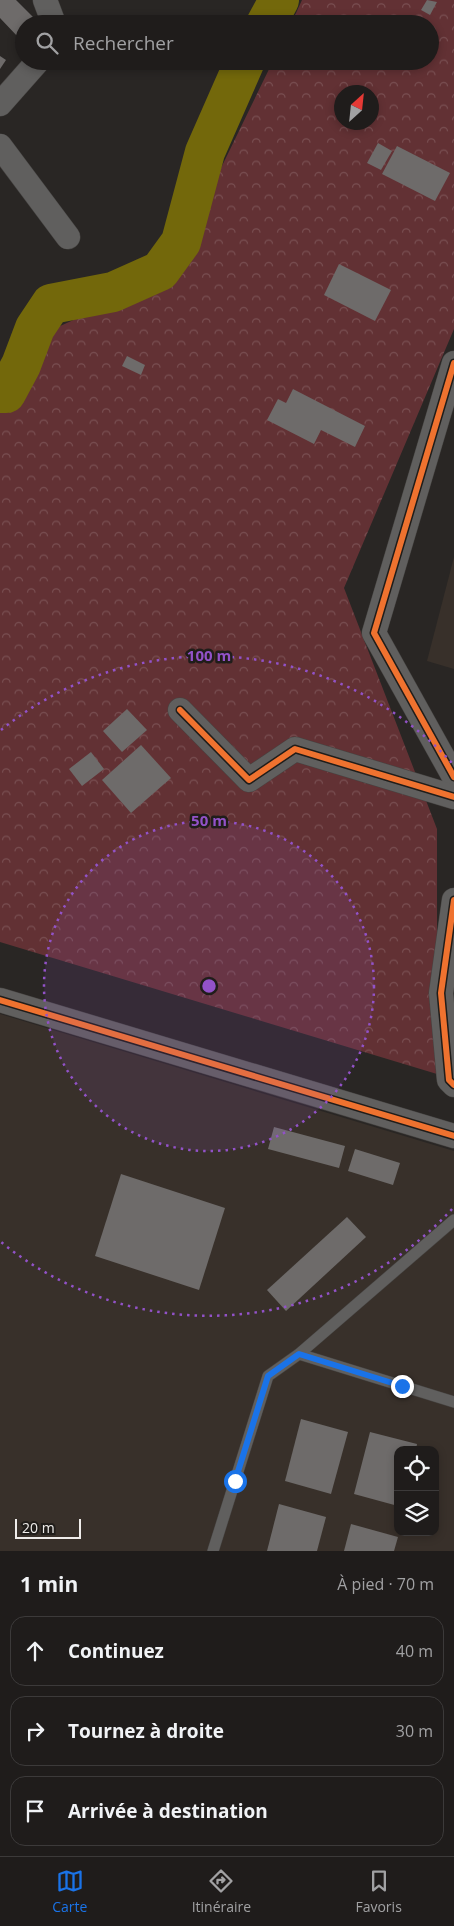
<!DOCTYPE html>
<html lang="fr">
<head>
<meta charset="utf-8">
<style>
	:root { --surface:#1f1c1b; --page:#2c2928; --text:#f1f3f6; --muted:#a1a1a3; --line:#3c3a3a; --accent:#1a73e8 }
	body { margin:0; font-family:"Open Sans",sans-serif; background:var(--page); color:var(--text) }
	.controls { position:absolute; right:15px; bottom:15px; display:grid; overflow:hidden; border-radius:10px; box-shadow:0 2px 8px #0003 }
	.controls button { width:45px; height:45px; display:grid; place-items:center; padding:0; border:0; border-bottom:1px solid var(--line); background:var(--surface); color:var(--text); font:25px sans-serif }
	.compass { position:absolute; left:334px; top:85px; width:45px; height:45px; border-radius:50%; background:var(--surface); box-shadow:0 2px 8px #0003; rotate:27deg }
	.scale { position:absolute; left:15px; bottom:12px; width:66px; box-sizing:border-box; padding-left:5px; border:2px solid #efecea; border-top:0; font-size:14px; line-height:18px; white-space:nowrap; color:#efecea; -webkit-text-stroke:4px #201d1a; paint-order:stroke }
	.stop { position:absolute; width:15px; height:15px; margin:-11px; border:4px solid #1a73e8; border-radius:50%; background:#fff }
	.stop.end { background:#1a73e8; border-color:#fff; box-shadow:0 1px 5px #0008 }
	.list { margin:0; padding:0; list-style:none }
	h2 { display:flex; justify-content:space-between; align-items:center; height:65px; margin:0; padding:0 20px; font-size:21px }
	h2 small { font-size:16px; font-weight:400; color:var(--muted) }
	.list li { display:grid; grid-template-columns:32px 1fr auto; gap:15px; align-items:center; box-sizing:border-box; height:70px; margin:0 10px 10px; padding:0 10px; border:1px solid var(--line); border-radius:15px }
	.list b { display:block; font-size:19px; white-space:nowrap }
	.list em { font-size:16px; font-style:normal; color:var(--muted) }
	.icon { flex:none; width:28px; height:28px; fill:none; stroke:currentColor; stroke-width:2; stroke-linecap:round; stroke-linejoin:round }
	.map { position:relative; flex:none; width:454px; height:1551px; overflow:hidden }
	.search { position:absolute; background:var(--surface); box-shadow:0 2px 8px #0003; left:15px; right:15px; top:15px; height:55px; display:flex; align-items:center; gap:12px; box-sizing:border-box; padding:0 18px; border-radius:28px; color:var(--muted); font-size:19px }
	.sheet { height:305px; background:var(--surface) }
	nav { display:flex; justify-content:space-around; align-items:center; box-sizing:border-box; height:70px; border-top:1px solid var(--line); background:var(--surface); font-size:14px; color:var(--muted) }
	nav a { display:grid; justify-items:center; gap:2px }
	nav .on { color:var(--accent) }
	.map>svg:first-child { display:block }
	.built { fill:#38302a; fill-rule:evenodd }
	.forest { fill:url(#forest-crowns); fill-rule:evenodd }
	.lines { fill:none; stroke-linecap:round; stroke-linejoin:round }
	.river { stroke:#73680b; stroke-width:40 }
	.building { fill:#6e6b6a }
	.lane-casing { stroke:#464442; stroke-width:12 }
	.street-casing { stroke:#464442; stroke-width:25 }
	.lane { stroke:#605f5e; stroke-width:11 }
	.street { stroke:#605f5e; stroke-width:24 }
	.cycleway-casing { stroke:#201d1a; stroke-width:9 }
	.cycleway { stroke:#ef722f; stroke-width:6 }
	.route { stroke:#1a73e8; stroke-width:6 }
	.ring { fill:none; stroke:#9252c8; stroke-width:2.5; stroke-dasharray:2.5 5 }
	.centre { fill:#9252c8; stroke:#201d1a; stroke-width:2.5 }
	.ring-label { font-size:15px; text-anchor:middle; font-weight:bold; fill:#9252c8; stroke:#201d1a; stroke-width:5; stroke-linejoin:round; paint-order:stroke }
</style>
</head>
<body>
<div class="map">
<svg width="454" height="1551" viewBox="0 0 454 1551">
	<defs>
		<pattern id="forest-crowns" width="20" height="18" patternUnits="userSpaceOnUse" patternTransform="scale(1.25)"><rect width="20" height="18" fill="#623134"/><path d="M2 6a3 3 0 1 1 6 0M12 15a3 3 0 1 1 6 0" fill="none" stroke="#794f52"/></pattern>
	</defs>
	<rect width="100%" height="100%" fill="#292624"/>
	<g class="built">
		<polygon points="454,557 454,669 427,661"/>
		<path d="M0,1014l454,137v400h-454zM398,1450h37v82h-37z"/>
	</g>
	<path class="forest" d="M302,0h152v329l-110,259 93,241v245l-437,-132v-571l47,-39 121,-55 105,-216h157v-37h-139zM342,92h30v30h-30z"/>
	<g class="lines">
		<g class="river">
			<polyline points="266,24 279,0"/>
			<polyline points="0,393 6,393 21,365 35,328 51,304 113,292 160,271 181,242 205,152 245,61"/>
		</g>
	</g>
	<g class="building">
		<polygon points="0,0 16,0 36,20 31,24 24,24 24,31 18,37 0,18"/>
		<polygon points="427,0 437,2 430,15 421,10"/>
		<polygon points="0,56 6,60 0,69"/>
		<polygon points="378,143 392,151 381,170 367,163"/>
		<polygon points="397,146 450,173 435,201 382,174"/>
		<polygon points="339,264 391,290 375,321 324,295"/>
		<polygon points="127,356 145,365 141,375 122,366"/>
		<polygon points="293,389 365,426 355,447 321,430 314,444 267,420 278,399 286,403"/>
		<polygon points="127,709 147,730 122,752 103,731"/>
		<polygon points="141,745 171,778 131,813 102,780"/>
		<polygon points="91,752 104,769 82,786 69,769"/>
		<polygon points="274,1127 345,1146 339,1168 268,1149"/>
		<polygon points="355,1149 400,1163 393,1185 348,1171"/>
		<polygon points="121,1174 225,1208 199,1290 95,1256"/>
		<polygon points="347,1217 366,1237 286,1311 267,1290"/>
		<polygon points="301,1419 348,1432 331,1494 285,1481"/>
		<polygon points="370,1432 417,1444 416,1450 398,1450 398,1506 354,1494"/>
		<polygon points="279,1504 326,1517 317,1551 267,1551"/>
		<polygon points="351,1524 398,1537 394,1551 344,1551"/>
	</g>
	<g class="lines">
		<defs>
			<g id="lane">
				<polyline points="299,1354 454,1402"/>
				<polyline points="213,1551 268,1376 299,1354 454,1220"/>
			</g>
			<g id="street">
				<polyline points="45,0 54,24"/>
				<polyline points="0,104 38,61"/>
				<polyline points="0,146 68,237"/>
				<polyline points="454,363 374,633 454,777"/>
				<polyline points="180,710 249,780 295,749 454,797"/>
				<polyline points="454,900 441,993 449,1080 454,1085"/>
				<polyline points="0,1000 454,1136"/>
			</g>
		</defs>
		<use href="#lane" class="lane-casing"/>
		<use href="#street" class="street-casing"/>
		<use href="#lane" class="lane"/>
		<use href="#street" class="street"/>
		<defs>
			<g id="cycleway">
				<polyline points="454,363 374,633 454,777"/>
				<polyline points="180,710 249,780 295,749 454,797"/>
				<polyline points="454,900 441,993 449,1080 454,1085"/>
				<polyline points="0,1000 454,1136"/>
			</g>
		</defs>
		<use href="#cycleway" class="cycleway-casing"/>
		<use href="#cycleway" class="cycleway"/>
	</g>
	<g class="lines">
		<polyline class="route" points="235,1481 268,1376 299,1354 402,1386"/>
	</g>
	<circle cx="209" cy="986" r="165" fill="#9252c8" fill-opacity=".12"/>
	<g class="ring">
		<circle cx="209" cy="986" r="165"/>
		<path d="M452 1209A330 330 0 0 1 1 1242M1 730A330 330 0 0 1 452 763"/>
	</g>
	<circle cx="209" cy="986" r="8" class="centre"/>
	<g class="ring-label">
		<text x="209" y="661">100 m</text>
		<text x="209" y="826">50 m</text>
	</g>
</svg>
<div class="controls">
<button><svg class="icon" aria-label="locate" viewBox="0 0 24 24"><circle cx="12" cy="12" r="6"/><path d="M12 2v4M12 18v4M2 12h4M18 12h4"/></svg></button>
<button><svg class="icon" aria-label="layers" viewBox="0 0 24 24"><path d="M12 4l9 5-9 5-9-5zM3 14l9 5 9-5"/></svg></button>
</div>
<svg class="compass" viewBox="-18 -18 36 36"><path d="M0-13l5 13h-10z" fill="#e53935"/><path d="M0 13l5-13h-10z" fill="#a1a1a3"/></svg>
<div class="scale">20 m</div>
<div class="stop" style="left:235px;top:1481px"></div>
<div class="stop end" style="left:402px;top:1386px"></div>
<div class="search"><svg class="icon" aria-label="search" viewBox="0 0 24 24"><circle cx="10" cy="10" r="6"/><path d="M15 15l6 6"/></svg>Rechercher</div>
</div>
<section class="sheet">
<h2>1 min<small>À pied · 70 m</small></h2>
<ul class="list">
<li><svg class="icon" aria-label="ahead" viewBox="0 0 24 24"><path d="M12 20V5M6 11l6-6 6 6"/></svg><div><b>Continuez</b></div><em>40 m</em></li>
<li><svg class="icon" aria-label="right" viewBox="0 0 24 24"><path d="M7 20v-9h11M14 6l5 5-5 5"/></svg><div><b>Tournez à droite</b></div><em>30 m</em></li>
<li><svg class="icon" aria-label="arrive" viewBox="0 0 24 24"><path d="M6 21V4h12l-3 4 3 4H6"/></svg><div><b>Arrivée à destination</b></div></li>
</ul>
</section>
<nav>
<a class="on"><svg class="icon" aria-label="map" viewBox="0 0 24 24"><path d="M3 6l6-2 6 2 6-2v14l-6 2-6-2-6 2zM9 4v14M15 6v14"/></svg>Carte</a>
<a><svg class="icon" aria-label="directions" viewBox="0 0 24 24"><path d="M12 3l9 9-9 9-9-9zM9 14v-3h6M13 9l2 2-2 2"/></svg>Itinéraire</a>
<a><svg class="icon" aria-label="saved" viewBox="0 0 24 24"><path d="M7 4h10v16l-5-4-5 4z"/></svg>Favoris</a>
</nav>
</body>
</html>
